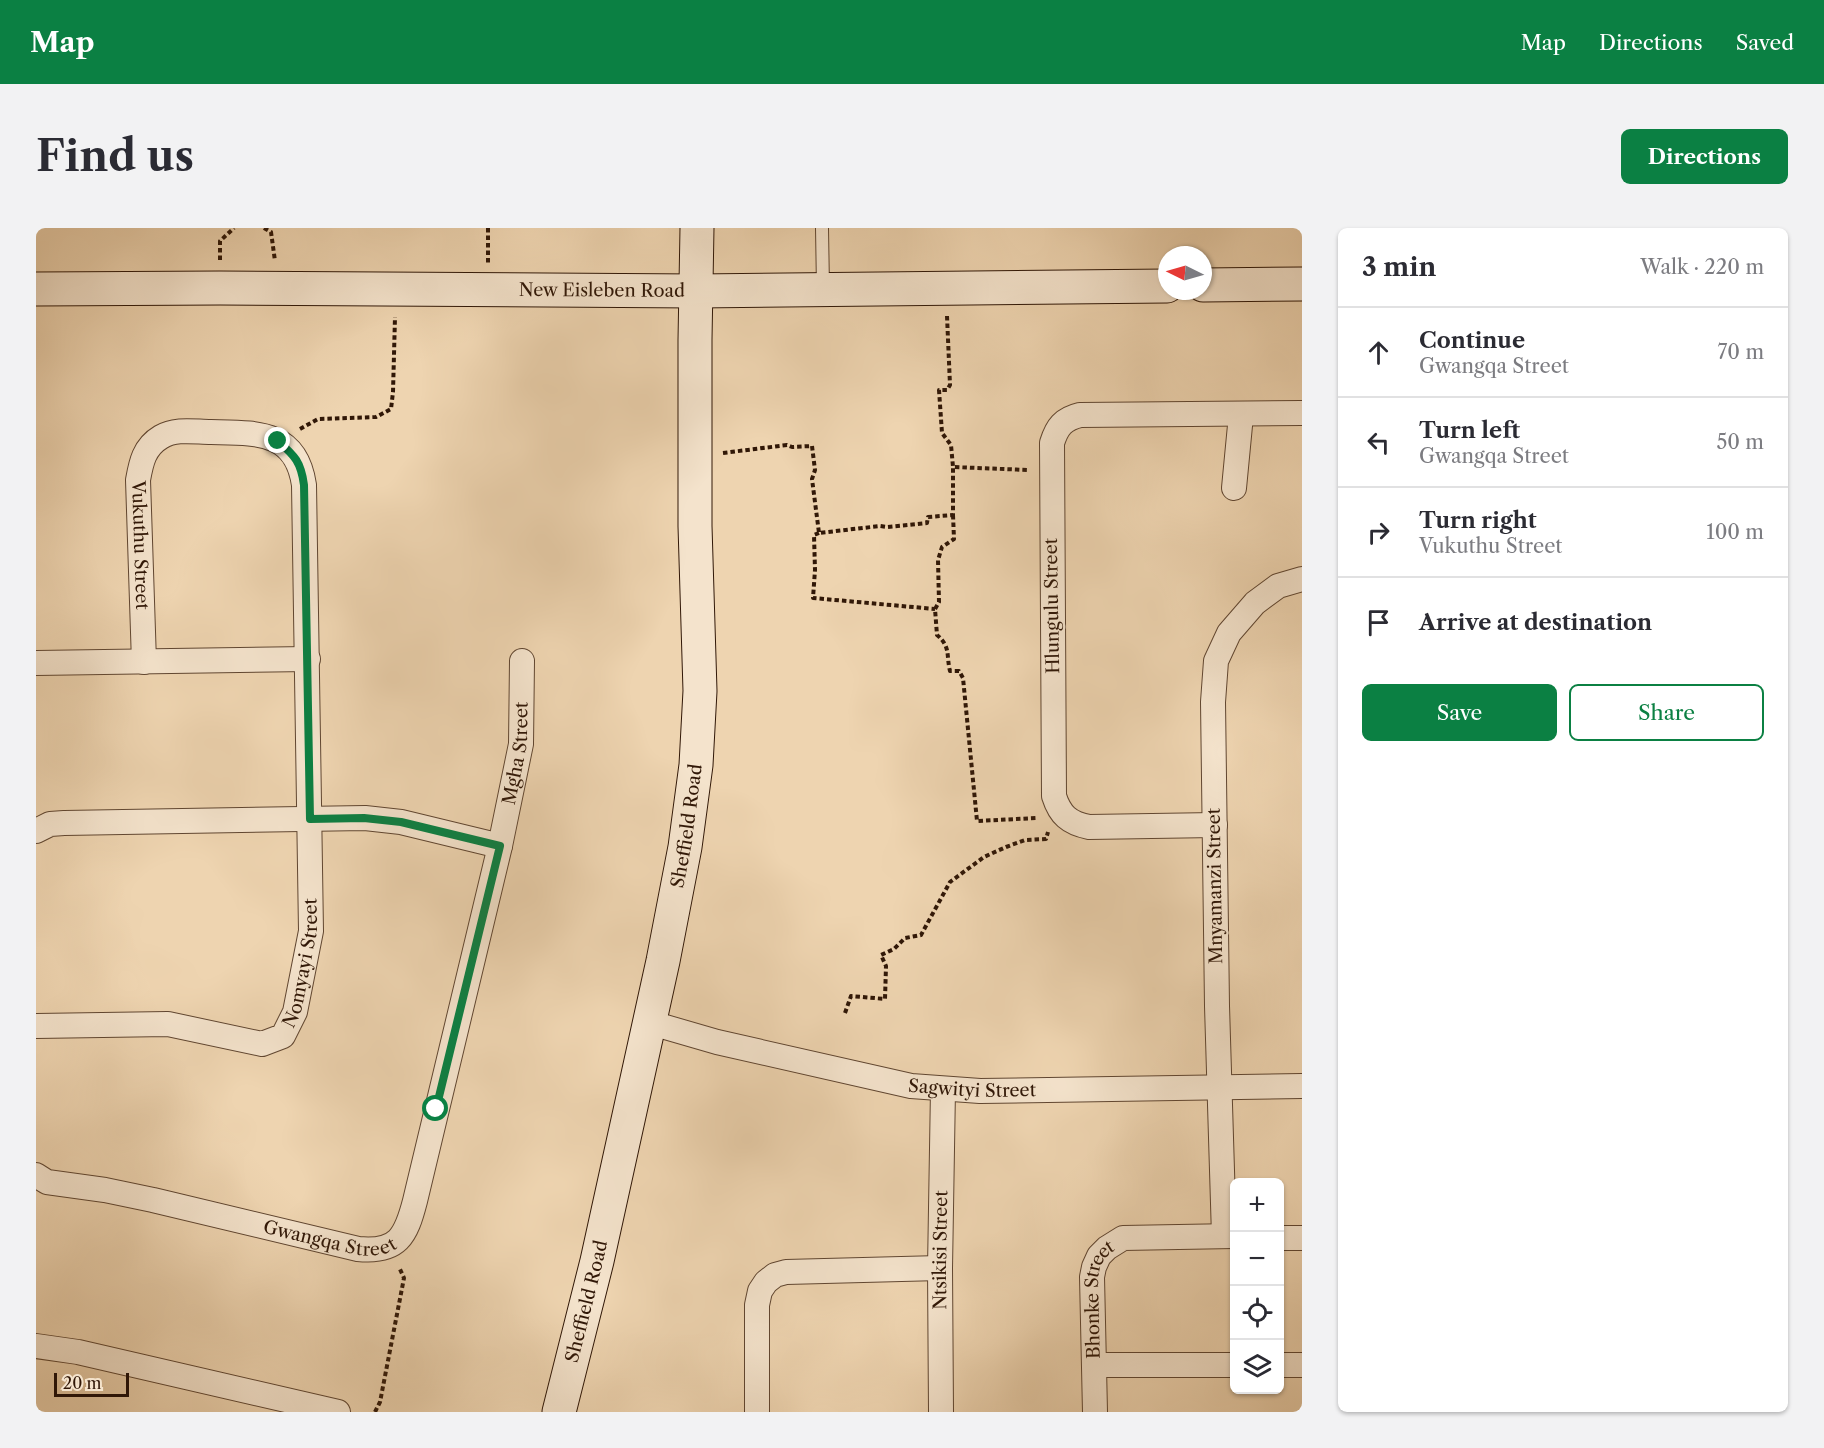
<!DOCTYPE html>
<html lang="en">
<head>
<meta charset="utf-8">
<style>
	:root { --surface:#fff; --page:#f2f2f3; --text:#2b2b33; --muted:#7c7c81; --line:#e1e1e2; --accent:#0b8043 }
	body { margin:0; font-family:"Libre Caslon Text",serif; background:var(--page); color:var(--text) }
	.controls { position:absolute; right:18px; bottom:18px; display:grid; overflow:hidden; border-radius:9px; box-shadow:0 2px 4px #0004 }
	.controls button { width:54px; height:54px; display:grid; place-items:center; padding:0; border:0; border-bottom:2px solid var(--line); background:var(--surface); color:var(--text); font:30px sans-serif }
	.compass { position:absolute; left:1122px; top:18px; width:54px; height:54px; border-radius:50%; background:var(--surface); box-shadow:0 2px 4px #0004; rotate:275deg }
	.scale { position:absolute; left:18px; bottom:15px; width:75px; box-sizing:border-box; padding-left:6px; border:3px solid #301707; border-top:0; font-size:16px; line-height:21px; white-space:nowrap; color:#301707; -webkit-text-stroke:4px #f4e3cc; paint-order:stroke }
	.stop { position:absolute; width:18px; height:18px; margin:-14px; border:4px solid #0b8043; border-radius:50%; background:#fff }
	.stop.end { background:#0b8043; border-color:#fff; box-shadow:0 2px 6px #0008 }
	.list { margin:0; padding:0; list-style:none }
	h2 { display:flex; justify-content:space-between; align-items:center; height:78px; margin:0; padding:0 24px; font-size:26px }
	h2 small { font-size:20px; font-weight:400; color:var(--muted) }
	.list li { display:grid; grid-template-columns:39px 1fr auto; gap:18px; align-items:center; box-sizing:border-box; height:90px; padding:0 24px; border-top:2px solid var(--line) }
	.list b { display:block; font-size:22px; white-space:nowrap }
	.list p { margin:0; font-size:20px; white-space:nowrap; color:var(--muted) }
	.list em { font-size:20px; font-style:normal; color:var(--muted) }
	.actions { display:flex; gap:12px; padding:18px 24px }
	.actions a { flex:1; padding:14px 0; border:2px solid var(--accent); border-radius:9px; text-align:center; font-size:21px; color:var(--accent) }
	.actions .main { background:var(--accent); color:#fff }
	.icon { flex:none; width:33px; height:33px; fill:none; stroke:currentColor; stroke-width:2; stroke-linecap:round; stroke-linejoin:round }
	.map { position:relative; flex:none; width:1266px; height:1184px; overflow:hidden; border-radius:9px }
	header { display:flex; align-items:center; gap:36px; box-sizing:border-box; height:84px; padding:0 30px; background:var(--accent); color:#fff }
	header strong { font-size:28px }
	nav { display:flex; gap:33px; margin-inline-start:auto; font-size:21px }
	.intro { display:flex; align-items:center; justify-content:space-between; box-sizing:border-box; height:144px; padding:0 36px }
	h1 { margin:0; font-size:42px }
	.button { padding:15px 27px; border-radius:9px; background:var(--accent); color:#fff; font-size:21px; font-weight:700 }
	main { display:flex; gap:36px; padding:0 36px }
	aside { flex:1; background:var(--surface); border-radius:9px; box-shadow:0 2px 4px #0004 }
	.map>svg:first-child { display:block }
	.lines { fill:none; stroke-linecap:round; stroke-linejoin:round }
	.lane-casing { stroke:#604631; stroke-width:14 }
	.street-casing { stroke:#604631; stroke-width:26 }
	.secondary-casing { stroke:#301707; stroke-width:35 }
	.path { stroke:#301707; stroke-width:4; stroke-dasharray:4.5 3; stroke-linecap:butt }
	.lane { stroke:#f4e3cc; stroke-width:12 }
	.street { stroke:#f4e3cc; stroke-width:24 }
	.secondary { stroke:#f4e3cc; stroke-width:33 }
	.route { stroke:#0b8043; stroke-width:8 }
	.labels { text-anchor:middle; stroke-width:4.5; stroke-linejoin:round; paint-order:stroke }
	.street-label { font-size:18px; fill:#301707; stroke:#f4e3cc }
</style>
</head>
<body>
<header>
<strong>Map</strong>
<nav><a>Map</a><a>Directions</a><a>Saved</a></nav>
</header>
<div class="intro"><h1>Find us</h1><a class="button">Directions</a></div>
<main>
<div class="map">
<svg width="1266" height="1184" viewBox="0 0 1266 1184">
	<rect width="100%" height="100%" fill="#eed4b0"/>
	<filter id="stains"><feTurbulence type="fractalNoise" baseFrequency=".00333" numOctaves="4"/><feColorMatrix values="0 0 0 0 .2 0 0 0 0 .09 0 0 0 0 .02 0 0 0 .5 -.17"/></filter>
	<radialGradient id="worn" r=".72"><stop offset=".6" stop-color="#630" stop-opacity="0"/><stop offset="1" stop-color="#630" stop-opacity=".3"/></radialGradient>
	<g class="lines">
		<defs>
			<polyline id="lane" points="786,0 787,60"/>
			<g id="street">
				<polyline points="1198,260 1205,187"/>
				<polyline points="0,435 272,431"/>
				<path d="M1179,597l-126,2c-20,-4 -29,-12 -35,-31l-2,-353c5,-16 11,-24 28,-28l222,-2"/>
				<polyline points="0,603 14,596 28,595 329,590 365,594 464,618"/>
				<path id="s1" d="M612,794l69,20 194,44 69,5 322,-5"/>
				<path id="s2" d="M0,798l132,-2 94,20 21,-8 12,-24 16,-81 -7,-446c-8,-55 -48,-52 -93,-53 -16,0 -35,-4 -50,5 -17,10 -20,26 -23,43l6,182"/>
				<path id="s3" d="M0,947l11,7 58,8 48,10 205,49c40,4 48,-13 57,-48l85,-355 21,-102 1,-83"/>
				<polyline points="1188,1008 1181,778 1177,474 1180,433 1193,405 1219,375 1242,358 1266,351"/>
				<polyline points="1244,1010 1266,1010"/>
				<polyline points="0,1118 42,1124 302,1184"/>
				<polyline points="1059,1137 1198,1137"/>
				<polyline points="1244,1137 1266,1137"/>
				<polyline points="721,1184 721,1077 724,1063 730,1054 739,1047 750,1044 904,1040"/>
				<path id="s4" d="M905,1184l-1,-144 3,-179"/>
				<path id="s5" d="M1059,1184l-3,-135 2,-10 5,-11 8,-8 16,-10 111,-2"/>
			</g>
			<g id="secondary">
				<polyline points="1167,57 1266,56"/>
				<path id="s6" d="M0,61l184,-1 477,3 470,-5"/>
				<path id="s7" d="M523,1184l38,-151 66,-300 22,-114 11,-82 4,-74 -5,-165v-186l2,-112"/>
			</g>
		</defs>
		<use href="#lane" class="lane-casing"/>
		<use href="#street" class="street-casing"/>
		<use href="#secondary" class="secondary-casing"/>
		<g class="path">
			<polyline points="228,0 235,4 239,33"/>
			<polyline points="452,0 452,35"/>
			<polyline points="184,32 184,13 198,0"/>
			<polyline points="911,88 914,157 911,162 903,162 906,205 915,217 917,239 992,242"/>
			<polyline points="264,201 282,191 340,189 355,181 357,164 359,89"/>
			<polyline points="687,225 751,217 756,219 776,218 779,242 776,251 783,305 844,298 851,299 891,295 892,289 917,287 917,239"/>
			<path d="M917,287l1,24 -12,8 -4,13 1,42 -4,7 2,26c14,12 9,20 13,36h9l4,7 14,143 59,-3"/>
			<polyline points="783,305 778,307 779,342 777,370 899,381"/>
			<polyline points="809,785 815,768 849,771 850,738 845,727 858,721 869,710 885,707 914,654 948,629 970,619 989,612 1010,611 1012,604"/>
			<polyline points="339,1184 344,1174 368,1050 363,1039"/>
		</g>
		<use href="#lane" class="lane"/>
		<use href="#street" class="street"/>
		<use href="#secondary" class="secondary"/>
	</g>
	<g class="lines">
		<path class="route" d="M242,213c17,15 23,21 26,44l6,334 54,-1 37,4 99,24 -64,263"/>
	</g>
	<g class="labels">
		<g class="street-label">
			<text dy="6" stroke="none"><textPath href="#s6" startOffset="566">New Eisleben Road</textPath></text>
			<text dy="6" stroke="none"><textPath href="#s2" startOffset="1094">Vukuthu Street</textPath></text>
			<text transform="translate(1016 378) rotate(-91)" y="6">Hlungulu Street</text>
			<text dy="6" stroke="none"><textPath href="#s3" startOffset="876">Mgha Street</textPath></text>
			<text dy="6" stroke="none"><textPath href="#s7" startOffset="600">Sheffield Road</textPath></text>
			<text transform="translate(1179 658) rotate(-91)" y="6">Mnyamanzi Street</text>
			<text dy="6" stroke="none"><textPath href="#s2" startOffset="327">Nomyayi Street</textPath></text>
			<text dy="6" stroke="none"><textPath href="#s1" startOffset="332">Sagwityi Street</textPath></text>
			<text dy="6" stroke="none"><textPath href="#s3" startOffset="302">Gwangqa Street</textPath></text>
			<text dy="6" stroke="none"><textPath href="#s4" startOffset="162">Ntsikisi Street</textPath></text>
			<text dy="6" stroke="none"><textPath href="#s7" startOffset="114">Sheffield Road</textPath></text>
			<text dy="6" stroke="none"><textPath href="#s5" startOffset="114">Bhonke Street</textPath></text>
		</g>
	</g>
	<rect width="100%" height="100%" filter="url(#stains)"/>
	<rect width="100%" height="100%" fill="url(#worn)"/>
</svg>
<div class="controls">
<button>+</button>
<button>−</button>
<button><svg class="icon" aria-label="locate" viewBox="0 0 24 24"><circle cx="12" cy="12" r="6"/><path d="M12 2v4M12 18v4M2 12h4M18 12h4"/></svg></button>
<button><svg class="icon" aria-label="layers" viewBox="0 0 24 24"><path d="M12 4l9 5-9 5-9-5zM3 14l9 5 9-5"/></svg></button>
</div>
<svg class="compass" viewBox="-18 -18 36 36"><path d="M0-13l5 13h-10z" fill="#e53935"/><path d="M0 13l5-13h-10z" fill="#7c7c81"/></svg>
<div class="scale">20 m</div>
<div class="stop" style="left:400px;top:881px"></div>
<div class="stop end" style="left:242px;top:213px"></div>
</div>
<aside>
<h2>3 min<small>Walk · 220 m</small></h2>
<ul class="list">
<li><svg class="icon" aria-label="ahead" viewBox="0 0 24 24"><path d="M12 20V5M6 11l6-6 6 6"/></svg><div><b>Continue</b><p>Gwangqa Street</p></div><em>70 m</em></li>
<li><svg class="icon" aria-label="left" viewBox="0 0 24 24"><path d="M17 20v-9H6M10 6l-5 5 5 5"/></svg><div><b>Turn left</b><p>Gwangqa Street</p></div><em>50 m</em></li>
<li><svg class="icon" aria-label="right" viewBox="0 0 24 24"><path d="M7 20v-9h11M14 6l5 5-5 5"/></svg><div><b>Turn right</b><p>Vukuthu Street</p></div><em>100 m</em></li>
<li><svg class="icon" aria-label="arrive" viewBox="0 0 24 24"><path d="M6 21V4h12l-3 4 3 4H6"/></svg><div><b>Arrive at destination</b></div></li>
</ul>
<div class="actions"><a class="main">Save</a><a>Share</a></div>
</aside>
</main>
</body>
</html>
